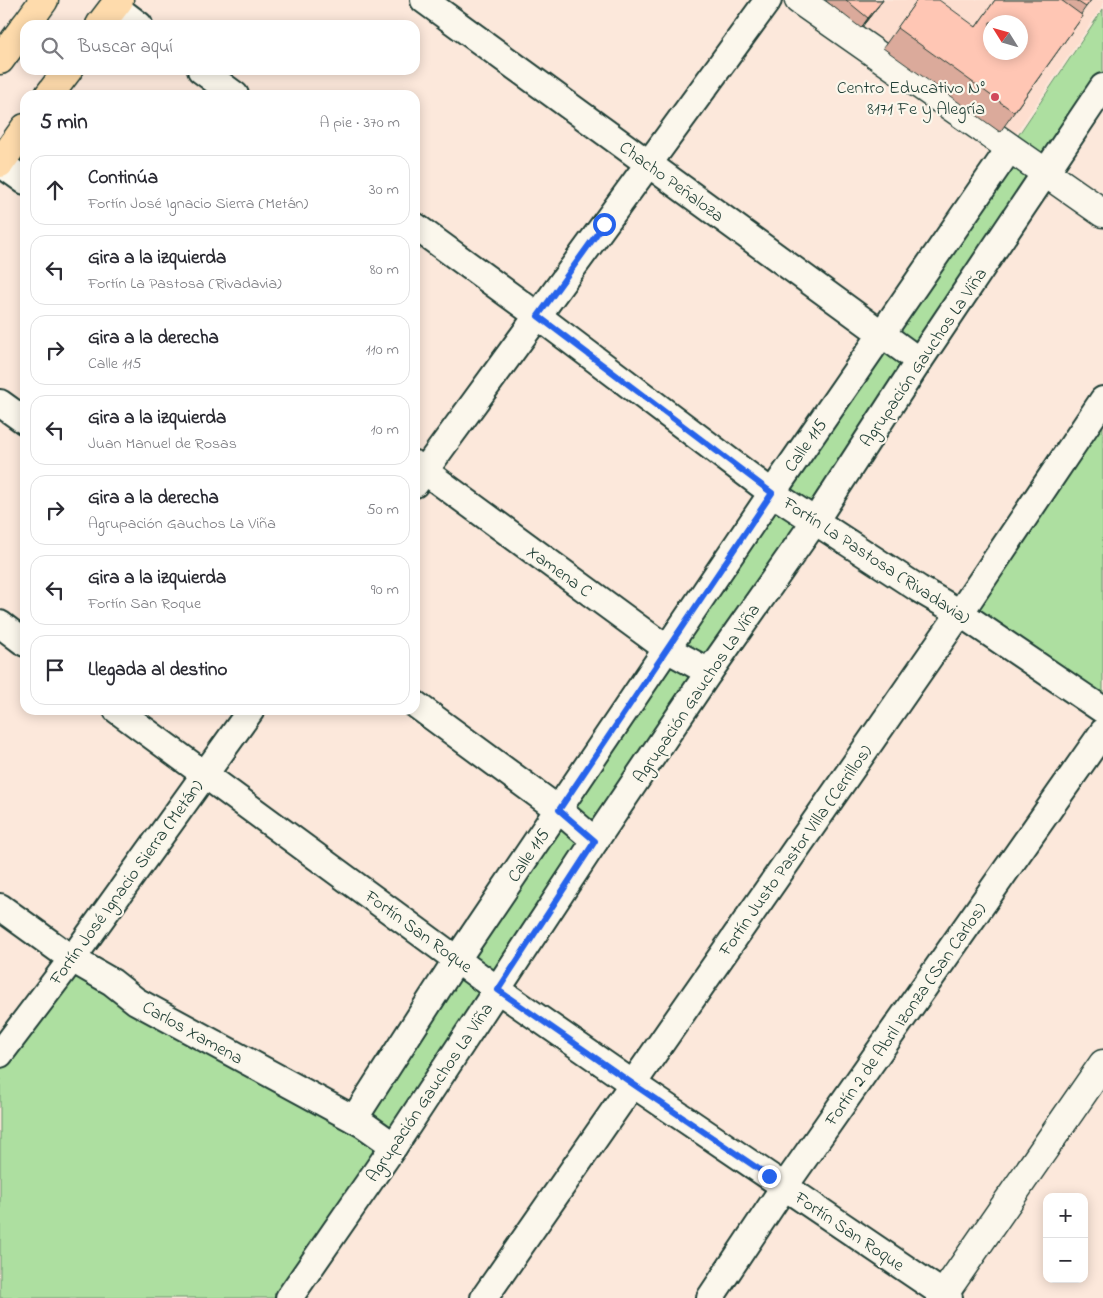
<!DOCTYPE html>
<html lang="es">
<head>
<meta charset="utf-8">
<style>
	:root { --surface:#fff; --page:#f2f2f3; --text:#2b2b33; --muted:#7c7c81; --line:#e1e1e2 }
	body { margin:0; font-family:"Indie Flower",sans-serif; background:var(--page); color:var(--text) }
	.controls { position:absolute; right:15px; bottom:15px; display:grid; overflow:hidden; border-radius:10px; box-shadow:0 2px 12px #0003 }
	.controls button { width:45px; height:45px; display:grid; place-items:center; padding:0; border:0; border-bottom:1px solid var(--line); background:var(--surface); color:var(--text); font:25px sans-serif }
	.compass { position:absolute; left:983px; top:15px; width:45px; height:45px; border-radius:50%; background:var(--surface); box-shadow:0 2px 12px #0003; rotate:307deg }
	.stop { position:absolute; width:15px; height:15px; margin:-11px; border:4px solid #2563eb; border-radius:50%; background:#fff }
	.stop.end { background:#2563eb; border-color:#fff; box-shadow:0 1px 5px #0008 }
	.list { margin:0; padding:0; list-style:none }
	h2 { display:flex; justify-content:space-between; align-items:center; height:65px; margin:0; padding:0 20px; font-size:21px }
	h2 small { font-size:16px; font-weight:400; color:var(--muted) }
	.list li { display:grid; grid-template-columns:32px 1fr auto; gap:15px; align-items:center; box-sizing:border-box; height:70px; margin:0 10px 10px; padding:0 10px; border:1px solid var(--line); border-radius:15px }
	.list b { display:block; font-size:19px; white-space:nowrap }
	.list p { margin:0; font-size:16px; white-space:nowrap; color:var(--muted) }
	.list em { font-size:16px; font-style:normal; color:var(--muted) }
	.icon { flex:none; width:28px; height:28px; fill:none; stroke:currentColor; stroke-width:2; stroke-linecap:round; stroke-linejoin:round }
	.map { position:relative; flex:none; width:1103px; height:1298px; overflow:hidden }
	.search { position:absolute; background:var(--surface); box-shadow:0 2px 12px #0003; left:20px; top:20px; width:400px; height:55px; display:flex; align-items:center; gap:12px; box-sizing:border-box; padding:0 18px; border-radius:15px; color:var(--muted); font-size:19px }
	.panel { position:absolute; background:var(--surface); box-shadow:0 2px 12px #0003; left:20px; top:90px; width:400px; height:625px; border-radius:15px }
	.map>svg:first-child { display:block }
	.built { fill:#fddecf; fill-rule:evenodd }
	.green { fill:#addfa0; stroke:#668e6a }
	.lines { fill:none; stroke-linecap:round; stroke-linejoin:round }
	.minor-casing { stroke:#1f3d34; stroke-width:30 }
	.tertiary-casing { stroke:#1f3d34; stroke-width:31 }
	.primary-casing { stroke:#1f3d34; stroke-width:31 }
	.minor { stroke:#fbf7ec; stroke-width:26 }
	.tertiary { stroke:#fbf7ec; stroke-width:28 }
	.primary { stroke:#fedbac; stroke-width:28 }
	.wall { fill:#dbaa9b; stroke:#1f3d34 }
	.shaded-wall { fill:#b28b7e; stroke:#1f3d34 }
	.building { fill:#ffc6b4; stroke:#1f3d34; fill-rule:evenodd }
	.route { stroke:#2563eb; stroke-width:6 }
	.poi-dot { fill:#d1495b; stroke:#fbf7ec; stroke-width:2 }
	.labels { text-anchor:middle; stroke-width:4.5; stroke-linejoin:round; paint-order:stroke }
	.poi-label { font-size:18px; fill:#1f3d34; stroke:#fbf7ec; text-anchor:end }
	.street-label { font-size:18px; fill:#1f3d34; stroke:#fbf7ec }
</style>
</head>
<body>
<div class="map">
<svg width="1103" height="1298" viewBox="0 0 1103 1298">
	<rect width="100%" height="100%" fill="#fce8db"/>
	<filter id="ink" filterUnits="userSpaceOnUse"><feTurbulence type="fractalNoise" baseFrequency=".02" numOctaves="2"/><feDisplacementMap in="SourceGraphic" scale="10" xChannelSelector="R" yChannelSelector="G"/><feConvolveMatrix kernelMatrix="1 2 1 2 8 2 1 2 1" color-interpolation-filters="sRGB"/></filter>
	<g filter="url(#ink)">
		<path class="built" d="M816,0h287v5l-92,136zM990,22h30v30h-30z"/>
		<g class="green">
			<polygon points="1103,9 1103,78 1045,164 1013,143"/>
			<polygon points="1011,151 1043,174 287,1298 0,1298 0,1063 74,964 350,1124"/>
			<polygon points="1103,410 1103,705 967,612"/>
		</g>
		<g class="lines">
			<defs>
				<g id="minor">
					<polyline points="424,0 919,361"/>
					<polyline points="114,6 139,25"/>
					<polyline points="201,70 235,95"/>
					<polyline points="0,163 25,181"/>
					<polyline points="415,226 538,316 772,493 919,589 960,613 1103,710"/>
					<polyline points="0,403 25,421"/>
					<polyline points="415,464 667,649 709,672"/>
					<polyline points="415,484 768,0"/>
					<polyline points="0,624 25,643"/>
					<polyline points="415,704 559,810 595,841"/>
					<polyline points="117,710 498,990 633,1084 949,1298"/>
					<polyline points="0,907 72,959 112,982 136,1001 363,1124 394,1146"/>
					<polyline points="0,1054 72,959 251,710"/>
					<polyline points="354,1119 457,959 772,493 1010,148"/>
					<polyline points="289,1298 394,1146 595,841 709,672 815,521 919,361 1103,87"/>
					<polyline points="484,1298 960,613 1103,400"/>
					<polyline points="710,1298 784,1187 1103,732"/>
				</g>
				<g id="tertiary">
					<polyline points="799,0 1103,213"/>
					<polyline points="941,1298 1103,1064"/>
				</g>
				<g id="primary">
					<polyline points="26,25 44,0"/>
					<polyline points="100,25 119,0"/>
					<polyline points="0,60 25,26"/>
					<polyline points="49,95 68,70"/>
					<polyline points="0,163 25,128"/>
				</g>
			</defs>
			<use href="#minor" class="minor-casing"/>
			<use href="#tertiary" class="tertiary-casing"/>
			<use href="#primary" class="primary-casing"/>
			<use href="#minor" class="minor"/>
			<use href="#tertiary" class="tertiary"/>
			<use href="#primary" class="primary"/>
		</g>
		<g class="wall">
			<polygon points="827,0 883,0 861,28 826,1"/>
			<polygon points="917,0 976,27 995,0 1091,0 1081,14 1083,16 1000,132 883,48"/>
		</g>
		<polygon class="shaded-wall" points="883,0 861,28 868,18"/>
		<g class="building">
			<polygon points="846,0 883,0 868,18"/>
			<path d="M917,0h22l37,27 19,-27h66l22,16 -69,96 -117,-84zM990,22h30v30h-30z"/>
			<polygon points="1075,0 1091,0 1086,7"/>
		</g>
	</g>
	<g class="lines" filter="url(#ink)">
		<polyline class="route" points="604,224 538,316 772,493 559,810 595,841 498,990 633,1084 769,1176"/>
	</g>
	<circle class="poi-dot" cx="995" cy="97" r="5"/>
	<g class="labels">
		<g class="poi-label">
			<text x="985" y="93">Centro Educativo N°<tspan x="985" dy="21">8171 Fe y Alegría</tspan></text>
		</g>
		<g class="street-label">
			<text transform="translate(672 181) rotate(36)" y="6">Chacho Peñaloza</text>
			<text transform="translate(923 357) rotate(-56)" y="6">Agrupación Gauchos La Viña</text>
			<text transform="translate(805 445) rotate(-55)" y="6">Calle 115</text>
			<text transform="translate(877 560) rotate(33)" y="6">Fortín La Pastosa (Rivadavia)</text>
			<text transform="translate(560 571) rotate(36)" y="6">Xamena C</text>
			<text transform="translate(696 693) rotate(-56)" y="6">Agrupación Gauchos La Viña</text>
			<text transform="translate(795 850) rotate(-55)" y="6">Fortín Justo Pastor Villa (Cerrillos)</text>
			<text transform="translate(528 855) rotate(-56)" y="6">Calle 115</text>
			<text transform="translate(126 882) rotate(-54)" y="6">Fortín José Ignacio Sierra (Metán)</text>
			<text transform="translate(419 931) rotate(36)" y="6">Fortín San Roque</text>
			<text transform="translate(905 1014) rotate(-55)" y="6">Fortín 2 de Abril Izonza (San Carlos)</text>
			<text transform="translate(193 1032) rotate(29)" y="6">Carlos Xamena</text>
			<text transform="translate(429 1092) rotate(-56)" y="6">Agrupación Gauchos La Viña</text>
			<text transform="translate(850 1231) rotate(34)" y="6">Fortín San Roque</text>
		</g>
	</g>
</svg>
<div class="controls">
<button>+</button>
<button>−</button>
</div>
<svg class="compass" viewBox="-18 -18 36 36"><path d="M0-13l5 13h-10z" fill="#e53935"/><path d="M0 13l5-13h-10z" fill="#7c7c81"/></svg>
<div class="stop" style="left:604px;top:224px"></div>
<div class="stop end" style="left:769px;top:1176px"></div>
<div class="search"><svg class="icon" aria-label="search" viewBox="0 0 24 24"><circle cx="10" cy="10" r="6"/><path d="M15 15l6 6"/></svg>Buscar aquí</div>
<section class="panel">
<h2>5 min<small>A pie · 370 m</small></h2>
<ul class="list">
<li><svg class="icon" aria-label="ahead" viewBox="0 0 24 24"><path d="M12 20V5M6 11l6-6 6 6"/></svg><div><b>Continúa</b><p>Fortín José Ignacio Sierra (Metán)</p></div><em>30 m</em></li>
<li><svg class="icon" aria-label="left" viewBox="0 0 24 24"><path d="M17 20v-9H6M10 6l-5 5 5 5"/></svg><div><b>Gira a la izquierda</b><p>Fortín La Pastosa (Rivadavia)</p></div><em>80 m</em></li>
<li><svg class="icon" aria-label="right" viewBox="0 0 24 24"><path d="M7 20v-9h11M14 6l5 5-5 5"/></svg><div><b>Gira a la derecha</b><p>Calle 115</p></div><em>110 m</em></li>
<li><svg class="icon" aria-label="left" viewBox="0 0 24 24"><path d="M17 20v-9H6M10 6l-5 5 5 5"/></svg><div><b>Gira a la izquierda</b><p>Juan Manuel de Rosas</p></div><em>10 m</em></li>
<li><svg class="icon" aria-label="right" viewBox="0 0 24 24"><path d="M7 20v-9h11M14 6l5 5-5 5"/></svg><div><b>Gira a la derecha</b><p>Agrupación Gauchos La Viña</p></div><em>50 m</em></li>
<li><svg class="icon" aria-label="left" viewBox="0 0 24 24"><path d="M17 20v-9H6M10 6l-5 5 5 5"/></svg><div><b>Gira a la izquierda</b><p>Fortín San Roque</p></div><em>90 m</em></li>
<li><svg class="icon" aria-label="arrive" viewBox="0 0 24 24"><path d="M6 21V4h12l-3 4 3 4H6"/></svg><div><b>Llegada al destino</b></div></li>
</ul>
</section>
</div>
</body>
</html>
